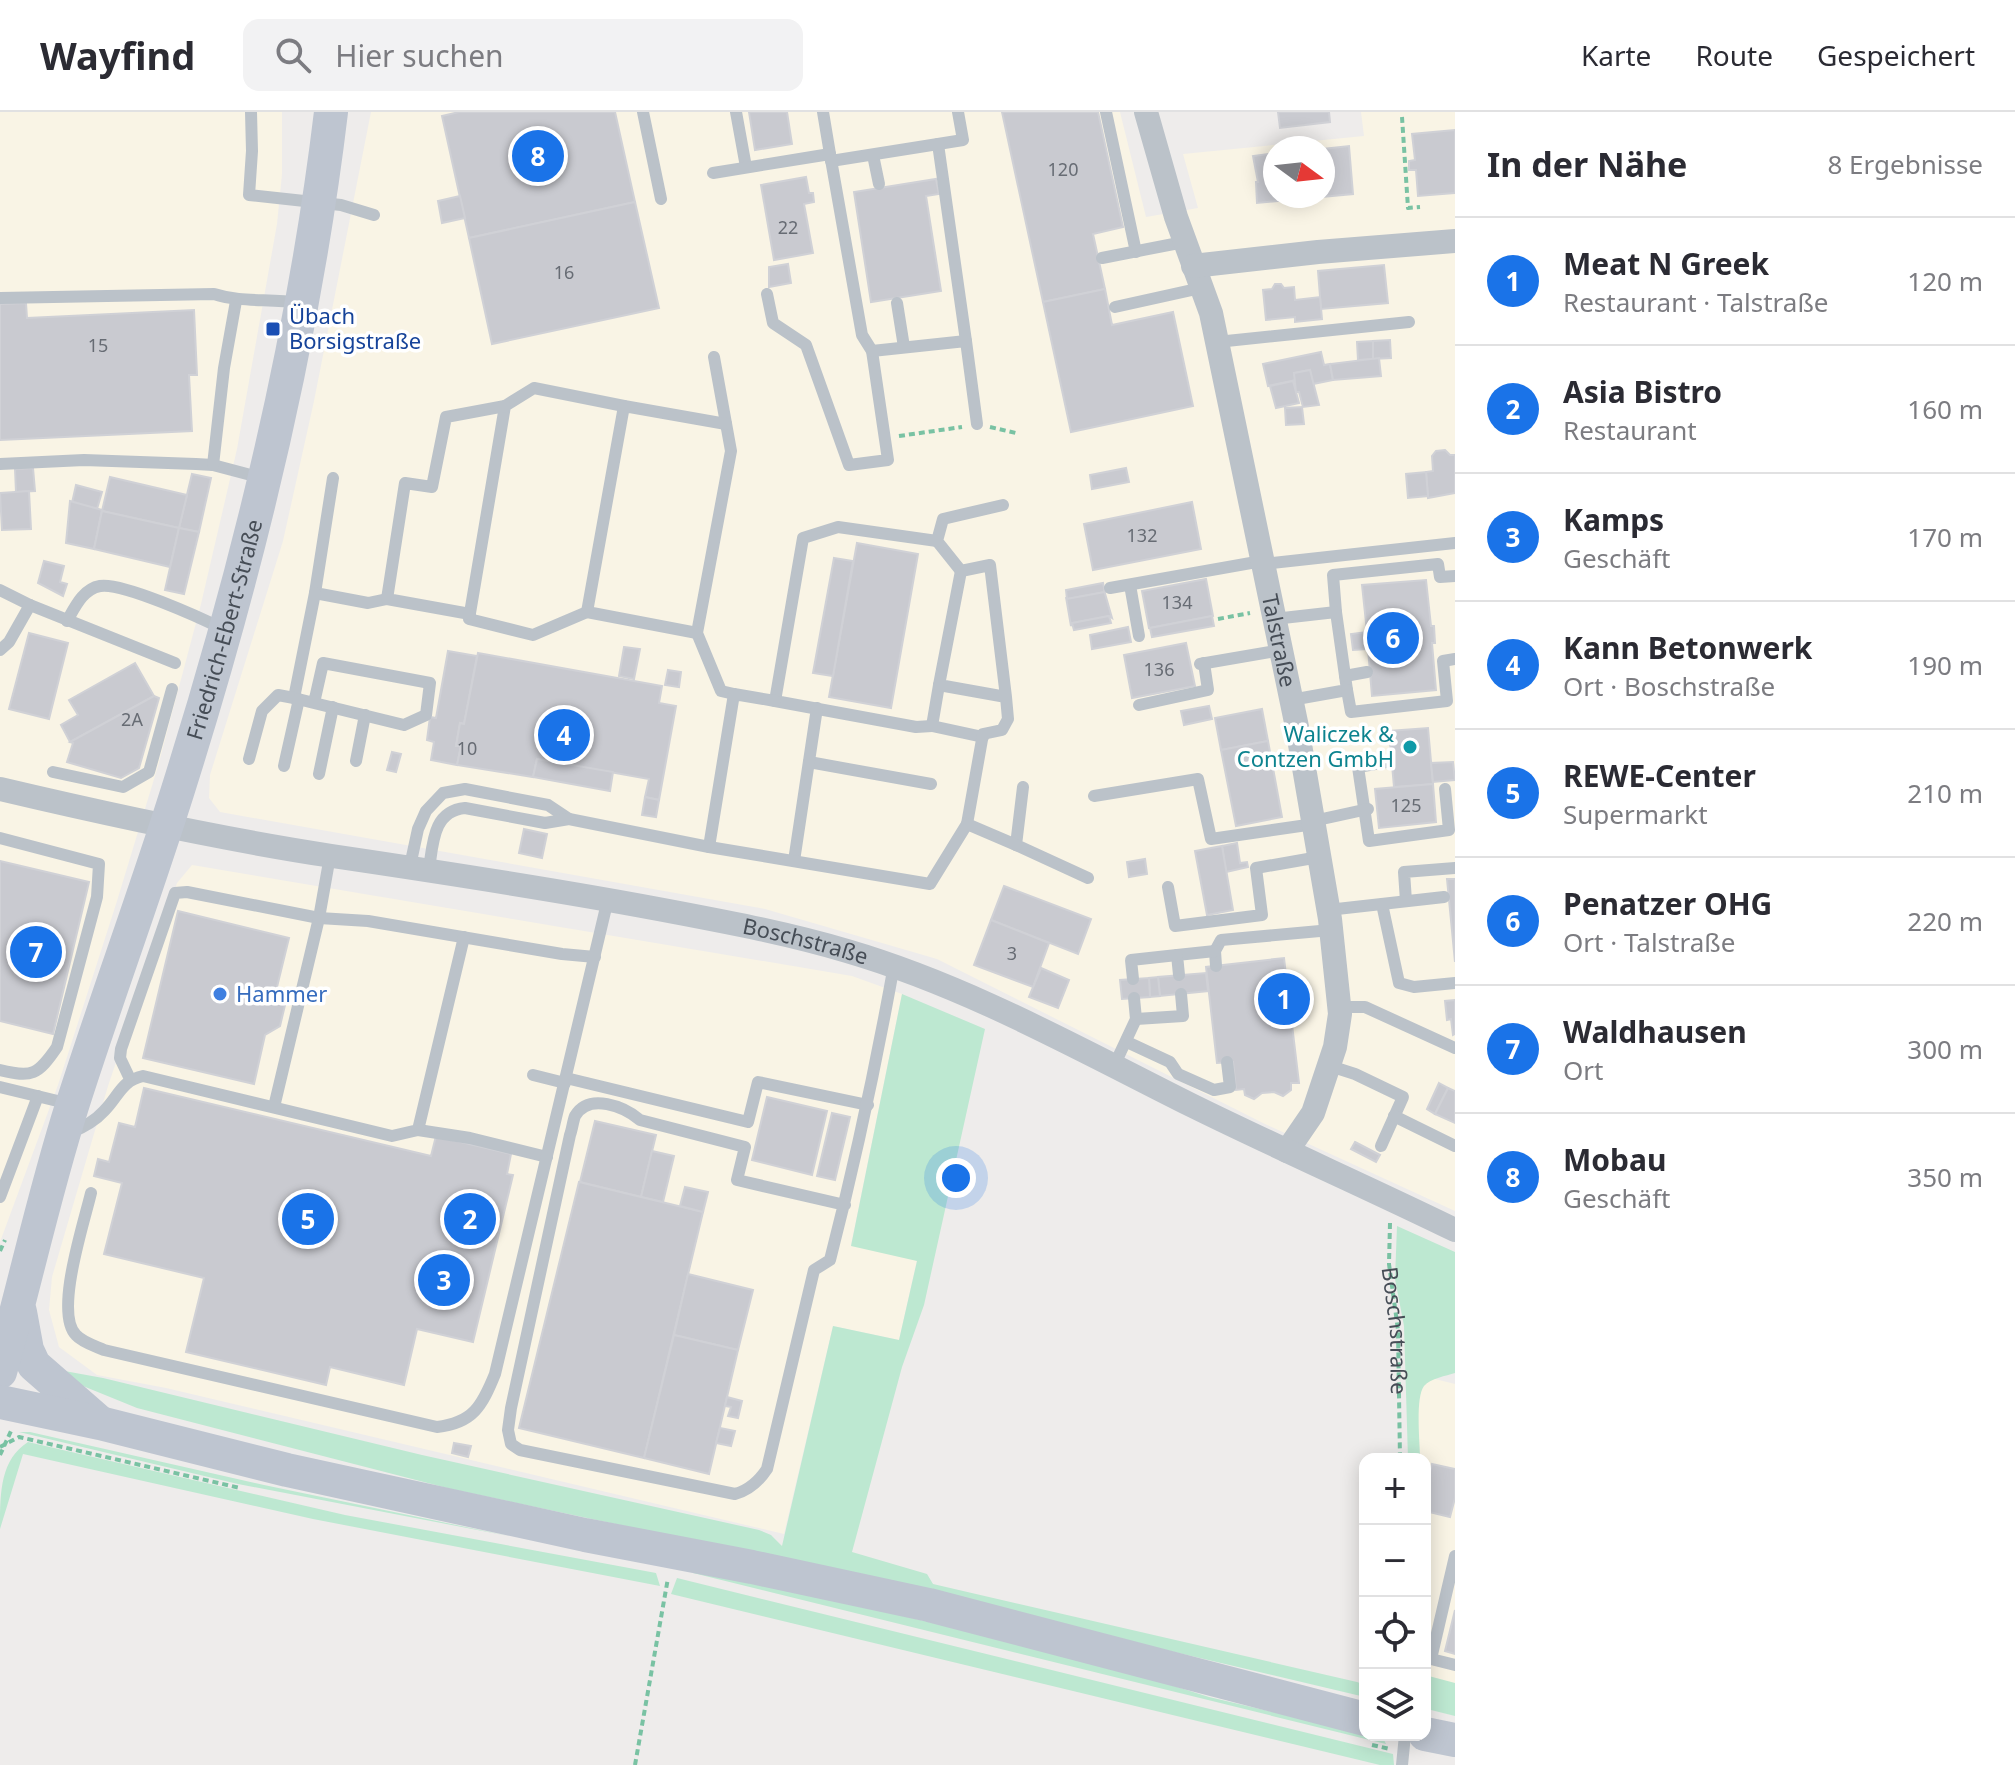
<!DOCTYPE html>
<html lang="de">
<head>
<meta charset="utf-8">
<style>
	:root { --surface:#fff; --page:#f2f2f3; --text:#2b2b33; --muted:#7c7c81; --line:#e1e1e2; --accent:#1a73e8 }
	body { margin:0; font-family:"Noto Sans",sans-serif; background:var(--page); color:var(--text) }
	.controls { position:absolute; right:24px; bottom:24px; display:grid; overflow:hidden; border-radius:16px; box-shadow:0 4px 20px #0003 }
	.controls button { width:72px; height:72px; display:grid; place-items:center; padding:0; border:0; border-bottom:2px solid var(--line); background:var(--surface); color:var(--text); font:40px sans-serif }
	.compass { position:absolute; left:1263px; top:24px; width:72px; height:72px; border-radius:50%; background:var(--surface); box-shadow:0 4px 20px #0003; rotate:105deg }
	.you { position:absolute; left:956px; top:1066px; width:28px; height:28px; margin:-20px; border:6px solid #fff; border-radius:50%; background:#1a73e8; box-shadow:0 0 0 12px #1a73e833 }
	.badge { display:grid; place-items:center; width:52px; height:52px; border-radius:50%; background:var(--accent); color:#fff; font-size:26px; font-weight:700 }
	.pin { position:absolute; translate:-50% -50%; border:4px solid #fff; box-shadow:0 2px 8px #0006 }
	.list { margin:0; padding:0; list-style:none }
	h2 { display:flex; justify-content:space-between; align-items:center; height:104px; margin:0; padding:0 32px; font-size:34px }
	h2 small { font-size:26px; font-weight:400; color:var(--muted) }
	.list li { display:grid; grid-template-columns:52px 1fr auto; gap:24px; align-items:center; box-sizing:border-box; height:128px; padding:0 32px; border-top:2px solid var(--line) }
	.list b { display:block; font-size:30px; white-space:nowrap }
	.list p { margin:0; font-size:26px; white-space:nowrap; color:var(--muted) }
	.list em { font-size:26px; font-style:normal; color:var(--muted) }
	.icon { flex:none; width:44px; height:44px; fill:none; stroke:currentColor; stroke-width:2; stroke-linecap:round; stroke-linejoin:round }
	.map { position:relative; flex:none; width:1455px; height:1653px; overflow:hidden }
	header { display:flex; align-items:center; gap:48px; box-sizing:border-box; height:112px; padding:0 40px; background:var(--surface); border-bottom:2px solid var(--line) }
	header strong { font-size:38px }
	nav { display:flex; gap:44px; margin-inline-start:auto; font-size:28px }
	.search { width:560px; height:72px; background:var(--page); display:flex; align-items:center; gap:20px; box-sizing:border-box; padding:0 28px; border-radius:16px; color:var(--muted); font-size:30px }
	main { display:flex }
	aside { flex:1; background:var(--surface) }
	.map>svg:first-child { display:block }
	.commercial { fill:#f9f4e5; fill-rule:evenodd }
	.green { fill:#bde8d1 }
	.building { fill:#c9cad0; stroke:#d0d1d6; stroke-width:2 }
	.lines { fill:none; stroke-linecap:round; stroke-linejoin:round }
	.path { stroke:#79c2a3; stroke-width:4; stroke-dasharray:6 4; stroke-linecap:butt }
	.lane { stroke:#bbc2c9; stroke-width:12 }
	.street { stroke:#bbc2c9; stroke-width:24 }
	.secondary { stroke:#bec5d0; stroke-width:34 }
	.transit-dot { fill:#1a4fb4; stroke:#fff; stroke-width:3 }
	.culture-dot { fill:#0f9aa8; stroke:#fff; stroke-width:3 }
	.shop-dot { fill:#3f7fe0; stroke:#fff; stroke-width:3 }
	.labels { text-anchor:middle; stroke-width:7; stroke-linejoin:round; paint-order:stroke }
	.number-label { font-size:18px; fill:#676c74 }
	.transit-label { font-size:22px; fill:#164399; stroke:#fff; text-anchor:start }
	.street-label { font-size:22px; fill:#464d56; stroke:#fff }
	.culture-label { font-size:22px; fill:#0d838f; stroke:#fff; text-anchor:end }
	.shop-label { font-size:22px; fill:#366cbe; stroke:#fff; text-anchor:start }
</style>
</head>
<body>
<header>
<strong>Wayfind</strong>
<div class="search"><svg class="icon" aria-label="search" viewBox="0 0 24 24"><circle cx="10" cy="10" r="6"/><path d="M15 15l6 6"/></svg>Hier suchen</div>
<nav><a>Karte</a><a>Route</a><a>Gespeichert</a></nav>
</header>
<main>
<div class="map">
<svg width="1455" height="1653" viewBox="0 0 1455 1653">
	<rect width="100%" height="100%" fill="#eeeceb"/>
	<g class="commercial">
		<polygon points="0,0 282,0 282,62 277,112 237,337 201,492 158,654 117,789 58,973 0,1130"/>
		<path d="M371,0h749l26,105 52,-9 -15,-54 181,-18 -3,-24h94v1099l-192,-88 -326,-164 -172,-50 -545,-97 -11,-14 1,-23 73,-234 31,-140zM1275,36h48v48h-48z"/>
		<polygon points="192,753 852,864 902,882 851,1133 917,1148 899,1228 833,1214 784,1422 166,1276 97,1263 59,1235 49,1198 52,1165 108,974 177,771"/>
		<polygon points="1415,1262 1455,1272 1455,1592 1425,1567 1425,1347 1417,1347"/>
	</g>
	<g class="green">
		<polygon points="902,882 985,917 924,1193 902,1255 852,1440 927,1462 933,1472 1357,1570 1365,1573 1365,1585 780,1447 451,1377 137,1296 78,1272 59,1258 103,1266 422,1343 759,1418 771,1423 782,1434 833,1214 899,1228 917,1149 851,1134"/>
		<path d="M1397,1114l58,26v121c-9,3 -24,5 -31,13 -9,12 -4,57 -4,73h-12l-4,-133 -9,-47z"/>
		<polygon points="19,1320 30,1320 264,1373 514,1425 238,1372"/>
		<path d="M28,1330l317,73 311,58 4,13 -347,-67 -290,-65 -23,75c0,-36 0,-69 28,-87z"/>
		<polygon points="704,1457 1095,1549 1209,1585 1383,1626 1386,1632 693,1461"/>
		<polygon points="677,1466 1393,1642 1394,1653 1380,1653 671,1482"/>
		<polygon points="1425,1563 1455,1571 1455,1604 1427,1597"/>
	</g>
	<g class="building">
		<polygon points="459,0 615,0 635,90 469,126 442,4"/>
		<polygon points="749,0 787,0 792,32 755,38"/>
		<polygon points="1002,0 1098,0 1123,115 1093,122 1105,177 1043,190"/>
		<polygon points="1278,0 1329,0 1330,10 1280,16"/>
		<polygon points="1455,18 1455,81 1418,84 1416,58 1409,58 1409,49 1415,48 1412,22"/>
		<polygon points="1349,34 1353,82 1257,91 1256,70 1258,70 1253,44 1275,41 1275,84 1323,84 1323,37"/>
		<polygon points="806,65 809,81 813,81 814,90 804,92 813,141 774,148 761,73"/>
		<polygon points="936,67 939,82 926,84 941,179 871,190 854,80"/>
		<polygon points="460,84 465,106 442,111 438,89"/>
		<polygon points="635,90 659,196 492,232 469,126"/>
		<polygon points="788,152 791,171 769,175 769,155"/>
		<polygon points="1384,153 1388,191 1321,197 1318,159"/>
		<polygon points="1275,172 1281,172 1284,176 1294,175 1295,188 1320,185 1322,207 1295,210 1295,205 1266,208 1263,178 1272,177"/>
		<polygon points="1105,177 1112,213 1173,200 1193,294 1071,320 1043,190"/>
		<polygon points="26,191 27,206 194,198 197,263 189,263 192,319 0,328 0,192"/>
		<polygon points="1390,228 1391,246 1373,247 1373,229"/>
		<polygon points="1373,229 1373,247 1358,248 1357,230"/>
		<polygon points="1321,240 1324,253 1330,252 1333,268 1313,272 1310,258 1294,261 1296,268 1268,274 1263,252"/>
		<polygon points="1379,246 1381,264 1333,268 1330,252"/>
		<polygon points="1310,258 1319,293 1303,295 1299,280 1296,280 1294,261"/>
		<polygon points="1293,269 1299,291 1276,296 1270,274"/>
		<polygon points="1302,295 1304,312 1286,313 1285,296"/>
		<polygon points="1445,338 1450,343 1455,343 1455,381 1428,386 1426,360 1433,359 1432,344 1436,339"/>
		<polygon points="33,356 35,379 16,380 15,357"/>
		<polygon points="1126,356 1129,370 1092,377 1090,363"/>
		<polygon points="1426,360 1428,384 1408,386 1406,362"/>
		<polygon points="192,362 211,366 199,420 179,416"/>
		<polygon points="110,365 187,383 179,416 102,399"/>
		<polygon points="76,373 102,380 97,397 72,391"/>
		<polygon points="29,379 31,417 2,418 0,381"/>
		<polygon points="70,389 102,398 94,437 66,431"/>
		<polygon points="1192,390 1201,437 1093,458 1084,412"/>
		<polygon points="102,399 179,416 170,455 94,437"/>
		<polygon points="179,416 199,420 184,482 165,478"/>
		<polygon points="857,431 918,442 891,596 829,585"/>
		<polygon points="834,446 853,449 833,564 813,561"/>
		<polygon points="44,449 64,454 60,470 67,472 63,484 38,471"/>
		<polygon points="1206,467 1213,504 1149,516 1142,479"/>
		<polygon points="1426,468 1431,514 1434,514 1435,531 1432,531 1436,578 1372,584 1368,537 1353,538 1351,522 1367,520 1362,473"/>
		<polygon points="1103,471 1105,480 1067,487 1066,478"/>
		<polygon points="1104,478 1112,506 1109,504 1072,511 1071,514 1066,485 1067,487 1105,480"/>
		<polygon points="1109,504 1111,511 1074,518 1072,511"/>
		<polygon points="1212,504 1214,514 1152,525 1150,516"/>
		<polygon points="1128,515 1131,530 1092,537 1090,523"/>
		<polygon points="29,521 68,531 49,607 9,597"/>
		<polygon points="1186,531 1195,574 1132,586 1124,543"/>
		<polygon points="624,535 640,537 634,567 619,564"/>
		<polygon points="448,539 477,544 464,612 460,611 456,634 461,634 457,653 431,648 434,630 427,628 430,605 436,606"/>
		<polygon points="478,541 662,574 659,591 676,594 659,688 645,685 649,667 537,647 533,665 457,653 461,634 456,634 460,611 464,612"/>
		<polygon points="135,551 154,584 70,630 61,613 78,603 69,588"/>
		<polygon points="668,558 681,560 679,575 665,573"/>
		<polygon points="154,584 159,586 139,656 121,666 67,650 73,631 70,630"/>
		<polygon points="1209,594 1212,607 1184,613 1181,599"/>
		<polygon points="1262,597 1268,629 1221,638 1215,606"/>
		<polygon points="1428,616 1433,672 1394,675 1389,619"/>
		<polygon points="1268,629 1282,705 1236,714 1221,638"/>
		<polygon points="392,640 401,642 396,660 387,658"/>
		<polygon points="537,647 613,660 610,679 533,665"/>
		<polygon points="1453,650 1455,668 1433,670 1431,651"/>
		<polygon points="1433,672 1436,710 1379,716 1375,677"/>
		<polygon points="645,685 659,688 656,705 642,703"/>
		<polygon points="524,717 547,722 542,746 519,741"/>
		<polygon points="1237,731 1240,751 1247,750 1248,755 1226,760 1222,734"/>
		<polygon points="1222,734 1233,798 1207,803 1195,739"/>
		<polygon points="1145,747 1147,762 1129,765 1127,750"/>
		<polygon points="0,749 89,770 53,922 0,909"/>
		<polygon points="1447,767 1455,767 1455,850"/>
		<polygon points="1004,774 1091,807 1078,842 991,808"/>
		<polygon points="178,799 289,826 277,875 286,889 280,914 265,923 254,972 143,946"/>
		<polygon points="991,808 1049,831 1033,875 974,853"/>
		<polygon points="1284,846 1299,971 1291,971 1291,978 1283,984 1274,980 1262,981 1254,987 1245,983 1244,977 1236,978 1233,950 1217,951 1206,855"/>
		<polygon points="1041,856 1069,868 1058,896 1029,885"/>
		<polygon points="1206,861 1208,879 1160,884 1158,865"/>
		<polygon points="1158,865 1160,884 1150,885 1149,866"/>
		<polygon points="1149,866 1150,885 1122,887 1120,868"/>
		<polygon points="1455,888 1455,922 1453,923 1451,907 1447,908 1445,889"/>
		<polygon points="1439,971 1448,976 1435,1002 1427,997"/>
		<polygon points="144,976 431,1044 436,1024 511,1042 507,1062 513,1063 473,1230 417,1217 404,1273 330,1255 326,1273 186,1240 204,1166 104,1142 122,1071 94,1064 98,1047 109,1050 119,1011 135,1015"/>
		<polygon points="1448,976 1455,979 1455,1011 1435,1002"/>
		<polygon points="767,985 827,999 812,1063 752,1048"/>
		<polygon points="832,1001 850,1005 835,1068 817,1064"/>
		<polygon points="595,1009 656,1023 641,1085 580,1070"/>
		<polygon points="1355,1030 1380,1043 1376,1050 1351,1037"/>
		<polygon points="652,1039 674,1044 663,1090 641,1085"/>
		<polygon points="579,1070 703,1100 644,1346 519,1316"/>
		<polygon points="685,1075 708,1080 703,1100 680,1094"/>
		<polygon points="688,1162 753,1178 738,1238 674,1223"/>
		<polygon points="674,1223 738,1238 709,1362 644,1346"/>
		<polygon points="727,1285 742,1289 738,1306 728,1304 731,1295 725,1294"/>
		<polygon points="720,1316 735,1319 731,1334 716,1331"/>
		<polygon points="454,1331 471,1334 468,1345 452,1341"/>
		<polygon points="1432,1352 1455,1357 1455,1386 1450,1405 1425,1399 1425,1379"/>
		<polygon points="1455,1498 1455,1542 1445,1539"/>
	</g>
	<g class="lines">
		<g class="path">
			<polyline points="1402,5 1408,96 1420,95"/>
			<polyline points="990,315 1016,321"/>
			<polyline points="899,324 962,315"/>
			<polyline points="1218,507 1250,501"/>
			<path id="s1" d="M1390,1111l-1,41 9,66 2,129"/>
			<polyline points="0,1139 5,1128"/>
			<polyline points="0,1335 19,1325 240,1376"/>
			<polyline points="0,1343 11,1319"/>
			<polyline points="1372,1633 1390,1637"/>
			<polyline points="635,1653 668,1466"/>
		</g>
		<g class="lane">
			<polyline points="251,0 252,39 249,83 341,93 374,103"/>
			<polyline points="643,0 661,87"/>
			<polyline points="736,0 746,55"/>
			<polyline points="823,0 830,42"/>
			<polyline points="1106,0 1136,140"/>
			<polyline points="938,32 963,28 958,0"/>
			<polyline points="873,43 879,72"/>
			<polyline points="831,49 938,32 966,229"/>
			<polyline points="713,61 830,42 862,223 872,239 888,348 849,353 806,233 773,211 767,182"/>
			<polyline points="1102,146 1184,130"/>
			<path d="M0,186l214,-4c28,9 56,4 85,9"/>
			<polyline points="897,191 904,235"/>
			<polyline points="1115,195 1201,176"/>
			<polyline points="1217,230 1409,210"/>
			<polyline points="872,239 966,229 977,312"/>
			<polyline points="714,245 731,339 697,521 721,579 734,582"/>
			<polyline points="0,352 84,348 196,352 213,353 262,366"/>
			<polyline points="213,353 224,256 236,189"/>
			<polyline points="333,366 315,481 368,491 387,487"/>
			<polyline points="1263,452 1455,431"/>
			<polyline points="961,459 937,429 943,407 1003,393"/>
			<polyline points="1130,473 1139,524"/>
			<polyline points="1110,476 1262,449"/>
			<polyline points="0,478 30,493 175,551"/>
			<polyline points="587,500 533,523 469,507 505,294 534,276 624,294"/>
			<polyline points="1336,500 1333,463 1438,452 1440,465 1455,464"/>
			<polyline points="470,502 387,487 405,371 432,375 446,305 505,294"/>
			<polyline points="1274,507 1336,500 1347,578 1291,588"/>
			<path d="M67,509c8,-14 16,-32 33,-35 22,-4 101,32 123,43"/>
			<polyline points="697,521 587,500 624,294 726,312"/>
			<polyline points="0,538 9,530 30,493"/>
			<polyline points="1200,552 1281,538"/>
			<polyline points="1345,564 1367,560"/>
			<polyline points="939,573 932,614 983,625"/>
			<polyline points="1347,578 1351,600 1447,589 1443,549 1455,547"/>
			<polyline points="314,591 404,613 426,603 430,571 323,551 314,591 294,586 315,481"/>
			<polyline points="1139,593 1208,578 1204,551"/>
			<polyline points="932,614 916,615 775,589 803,426 838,415 937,429"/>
			<polyline points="249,647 262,599 278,583 294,586"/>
			<polyline points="356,649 365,603"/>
			<polyline points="809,650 931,672"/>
			<polyline points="1386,650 1358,655 1369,729 1449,718 1445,677"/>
			<polyline points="284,654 299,587"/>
			<polyline points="53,660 123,675 149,660 172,577"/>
			<polyline points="319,662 333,595"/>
			<polyline points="1023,675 1016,733 1088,766"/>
			<polyline points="1094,684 1198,667 1211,727 1314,712"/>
			<polyline points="1313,709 1368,697"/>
			<polyline points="967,712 983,622 1002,618 1008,607 1006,585 990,453 961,459 939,573 1006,585"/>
			<path d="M0,726l99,26 -2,33 -40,150c-19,28 -25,31 -57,23"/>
			<polyline points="709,735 734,582 775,589"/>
			<polyline points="794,749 817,596"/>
			<polyline points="410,754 418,717 426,699 443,681 465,677 548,693 569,707"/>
			<path d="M429,757c4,-26 4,-58 36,-61l80,15 24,-4 140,28 221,37 37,-60 49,21"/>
			<polyline points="1168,775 1175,814 1262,803 1256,756 1319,745"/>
			<polyline points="1406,789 1404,760 1455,756"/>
			<polyline points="1382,792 1399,871 1414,875 1455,871"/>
			<polyline points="1328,798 1444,785"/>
			<polyline points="1216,854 1215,839 1221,828 1331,818"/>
			<polyline points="1179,863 1177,843 1215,839"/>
			<polyline points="1133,867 1131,848 1177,843"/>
			<polyline points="1339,895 1365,895 1455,936"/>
			<polyline points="1136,907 1183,904 1181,882"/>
			<polyline points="1127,930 1170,950 1178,962 1214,978 1230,975 1227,950"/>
			<polyline points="1114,954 1136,907 1134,886"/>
			<polyline points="1330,954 1355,962 1403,985 1381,1034"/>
			<polyline points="533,963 565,971"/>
			<polyline points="566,966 748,1010 758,970 868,993"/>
			<polyline points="130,967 120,946 121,937 175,781 187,780 319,806 368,809 562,842 595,845"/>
			<polyline points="0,975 70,992"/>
			<polyline points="274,995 319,806 330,744"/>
			<polyline points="1394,1004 1455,1034"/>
			<polyline points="418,1018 470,1026 547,1045"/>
			<path d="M70,1021c12,-5 25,-12 34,-22 15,-15 17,-30 39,-35l249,60 26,-6 46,-193"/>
			<path d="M91,1081c-7,30 -37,120 -15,142 6,7 19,11 28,15l333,77c36,-4 45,-21 58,-53l113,-475"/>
			<polyline points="0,1085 38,984"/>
			<path d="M845,1093l-108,-25 8,-33 -105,-27c-15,-13 -51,-28 -65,-4 -2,5 -3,14 -5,19l-59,273 -3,22 3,14 9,6 215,44c15,-4 24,-13 32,-25l47,-199 16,-10c25,-97 46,-195 64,-295"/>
			<polyline points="1455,1444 1431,1547 1455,1553"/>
			<polyline points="1402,1653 1405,1623"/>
		</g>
		<g class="street">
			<path id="s2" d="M1146,0l30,105 35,96 86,414 33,192 10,95 -5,33 -22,66 -26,38"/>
			<polyline points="1193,154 1318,140 1455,129"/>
			<path id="s3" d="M0,677c110,26 220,50 332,67 115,17 228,34 342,56 58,11 116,22 173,39 120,35 232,98 344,154 87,43 176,82 264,125"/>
		</g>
		<g class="secondary">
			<polyline points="20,1200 27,1238 34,1253 97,1308"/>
			<path id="s4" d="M0,1260c25,-88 44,-178 72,-266 35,-110 76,-219 110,-329 68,-217 122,-439 149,-665"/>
			<polyline points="0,1290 100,1311 287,1358 585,1423 752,1455 929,1493 1365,1607"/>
			<polyline points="1425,1622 1455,1628"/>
		</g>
	</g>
	<rect class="transit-dot" x="265" y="209" width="16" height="16" rx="4"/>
	<circle class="culture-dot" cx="1410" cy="635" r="8"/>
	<circle class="shop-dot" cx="220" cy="882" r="8"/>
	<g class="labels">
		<g class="number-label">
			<text x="1063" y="64">120</text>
			<text x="788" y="122">22</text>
			<text x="564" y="167">16</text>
			<text x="98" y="240">15</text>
			<text x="1142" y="430">132</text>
			<text x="1177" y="497">134</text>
			<text x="1159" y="564">136</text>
			<text x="132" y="614">2A</text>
			<text x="467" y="643">10</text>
			<text x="1406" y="700">125</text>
			<text x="1012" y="848">3</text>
		</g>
		<g class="transit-label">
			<text x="289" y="212">Übach<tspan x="289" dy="25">Borsigstraße</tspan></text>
		</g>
		<g class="street-label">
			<text dy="8" stroke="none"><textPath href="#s4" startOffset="776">Friedrich-Ebert-Straße</textPath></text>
			<text dy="8" stroke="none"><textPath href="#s2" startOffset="546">Talstraße</textPath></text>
			<text dy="8" stroke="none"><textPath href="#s3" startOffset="820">Boschstraße</textPath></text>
			<text dy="8" stroke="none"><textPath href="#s1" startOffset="108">Boschstraße</textPath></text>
		</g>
		<g class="culture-label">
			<text x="1394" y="630">Waliczek &amp;<tspan x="1394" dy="25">Contzen GmbH</tspan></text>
		</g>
		<g class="shop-label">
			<text x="236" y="890">Hammer</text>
		</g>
	</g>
</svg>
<div class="controls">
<button>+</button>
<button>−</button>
<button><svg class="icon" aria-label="locate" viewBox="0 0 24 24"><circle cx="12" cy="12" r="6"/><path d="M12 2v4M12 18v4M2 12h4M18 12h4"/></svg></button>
<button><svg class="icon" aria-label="layers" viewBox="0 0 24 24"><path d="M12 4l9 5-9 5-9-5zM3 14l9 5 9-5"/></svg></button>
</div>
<svg class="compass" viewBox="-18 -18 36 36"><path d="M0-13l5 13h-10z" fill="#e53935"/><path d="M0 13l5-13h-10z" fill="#7c7c81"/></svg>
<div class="you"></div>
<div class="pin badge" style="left:1284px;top:887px">1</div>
<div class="pin badge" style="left:470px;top:1107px">2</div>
<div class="pin badge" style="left:444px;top:1168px">3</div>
<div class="pin badge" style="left:564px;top:623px">4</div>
<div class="pin badge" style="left:308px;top:1107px">5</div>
<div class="pin badge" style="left:1393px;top:526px">6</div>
<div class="pin badge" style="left:36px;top:840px">7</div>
<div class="pin badge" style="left:538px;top:44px">8</div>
</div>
<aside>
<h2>In der Nähe<small>8 Ergebnisse</small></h2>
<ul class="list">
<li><span class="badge">1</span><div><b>Meat N Greek</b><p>Restaurant · Talstraße</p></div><em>120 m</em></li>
<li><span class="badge">2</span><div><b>Asia Bistro</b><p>Restaurant</p></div><em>160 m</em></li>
<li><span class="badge">3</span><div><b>Kamps</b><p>Geschäft</p></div><em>170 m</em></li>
<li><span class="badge">4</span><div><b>Kann Betonwerk</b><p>Ort · Boschstraße</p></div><em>190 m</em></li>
<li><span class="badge">5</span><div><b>REWE-Center</b><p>Supermarkt</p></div><em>210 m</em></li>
<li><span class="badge">6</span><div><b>Penatzer OHG</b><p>Ort · Talstraße</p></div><em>220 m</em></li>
<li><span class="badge">7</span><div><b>Waldhausen</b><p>Ort</p></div><em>300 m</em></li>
<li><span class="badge">8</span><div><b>Mobau</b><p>Geschäft</p></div><em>350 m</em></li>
</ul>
</aside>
</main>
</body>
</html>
